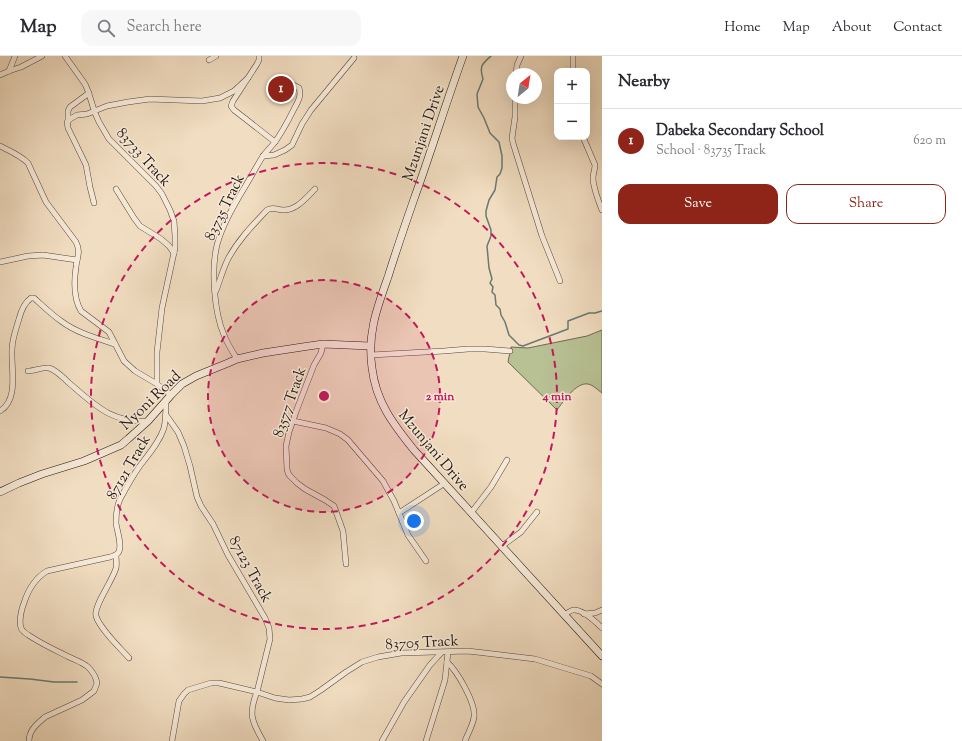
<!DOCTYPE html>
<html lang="en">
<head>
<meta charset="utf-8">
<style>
	:root { --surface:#fff; --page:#f7f7f7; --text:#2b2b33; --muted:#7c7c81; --line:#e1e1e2; --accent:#8f2418 }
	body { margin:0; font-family:"Sorts Mill Goudy",serif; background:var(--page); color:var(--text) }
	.controls { position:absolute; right:12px; top:12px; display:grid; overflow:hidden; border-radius:8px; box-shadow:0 4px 16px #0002 }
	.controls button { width:36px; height:36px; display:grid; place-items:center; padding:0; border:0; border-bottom:1px solid var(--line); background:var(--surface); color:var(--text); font:20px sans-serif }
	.compass { position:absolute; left:506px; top:12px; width:36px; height:36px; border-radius:50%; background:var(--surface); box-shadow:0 4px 16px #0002; rotate:30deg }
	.you { position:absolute; left:414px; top:465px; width:14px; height:14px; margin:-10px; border:3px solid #fff; border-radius:50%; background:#1a73e8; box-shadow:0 0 0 6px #1a73e833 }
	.badge { display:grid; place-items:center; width:26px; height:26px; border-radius:50%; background:var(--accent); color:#fff; font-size:13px; font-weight:700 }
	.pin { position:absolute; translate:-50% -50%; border:2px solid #fff; box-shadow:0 1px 4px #0006 }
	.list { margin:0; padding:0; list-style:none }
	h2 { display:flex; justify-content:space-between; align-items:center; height:52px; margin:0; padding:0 16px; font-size:17px }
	h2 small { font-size:13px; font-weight:400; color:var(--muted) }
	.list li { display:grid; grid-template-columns:26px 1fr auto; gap:12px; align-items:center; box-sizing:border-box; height:64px; padding:0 16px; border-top:1px solid var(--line) }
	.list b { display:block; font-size:15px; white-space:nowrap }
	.list p { margin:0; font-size:13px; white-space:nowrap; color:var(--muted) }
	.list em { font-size:13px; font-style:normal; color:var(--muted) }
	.actions { display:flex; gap:8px; padding:12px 16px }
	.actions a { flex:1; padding:9px 0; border:1px solid var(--accent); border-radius:12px; text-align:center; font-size:14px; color:var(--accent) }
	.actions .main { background:var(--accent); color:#fff }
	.icon { flex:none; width:22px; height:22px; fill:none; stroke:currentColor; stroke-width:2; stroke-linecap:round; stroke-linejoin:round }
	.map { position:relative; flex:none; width:602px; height:685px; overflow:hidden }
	header { display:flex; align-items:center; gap:24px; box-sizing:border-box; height:56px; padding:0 20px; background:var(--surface); border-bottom:1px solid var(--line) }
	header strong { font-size:19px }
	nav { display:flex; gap:22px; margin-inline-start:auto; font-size:14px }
	.search { width:280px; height:36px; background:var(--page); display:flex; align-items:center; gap:10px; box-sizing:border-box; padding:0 14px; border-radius:12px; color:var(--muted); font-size:15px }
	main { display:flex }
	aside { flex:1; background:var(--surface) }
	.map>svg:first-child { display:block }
	.green { fill:#b8c194; stroke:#6c6a52 }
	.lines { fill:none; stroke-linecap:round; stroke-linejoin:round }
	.stream { stroke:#6a7971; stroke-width:1.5 }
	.street-casing { stroke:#55463c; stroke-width:6 }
	.secondary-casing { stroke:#21140f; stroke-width:8 }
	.street { stroke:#f6e9d7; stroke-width:5 }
	.secondary { stroke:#f6e9d7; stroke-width:7 }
	.ring { fill:none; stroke:#c2185b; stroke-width:2; stroke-dasharray:7 5 }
	.labels { text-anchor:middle; stroke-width:3; stroke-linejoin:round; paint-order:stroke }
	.street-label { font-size:15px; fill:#21140f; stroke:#f6e9d7 }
	.centre { fill:#c2185b; stroke:#f6e9d7; stroke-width:2 }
	.ring-label { font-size:12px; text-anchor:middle; font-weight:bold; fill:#c2185b; stroke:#f6e9d7; stroke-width:3; stroke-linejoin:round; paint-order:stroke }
</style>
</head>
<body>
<header>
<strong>Map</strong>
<div class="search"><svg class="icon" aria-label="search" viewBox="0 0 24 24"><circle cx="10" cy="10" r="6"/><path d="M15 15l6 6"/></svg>Search here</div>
<nav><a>Home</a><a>Map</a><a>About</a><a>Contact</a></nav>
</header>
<main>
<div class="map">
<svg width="602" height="685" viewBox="0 0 602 685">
	<rect width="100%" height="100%" fill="#f1ddc1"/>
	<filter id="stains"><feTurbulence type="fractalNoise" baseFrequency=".005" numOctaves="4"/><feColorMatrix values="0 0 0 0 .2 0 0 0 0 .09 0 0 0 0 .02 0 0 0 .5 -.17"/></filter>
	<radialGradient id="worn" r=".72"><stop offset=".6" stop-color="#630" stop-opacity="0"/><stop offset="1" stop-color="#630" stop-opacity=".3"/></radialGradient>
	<path class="green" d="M602,274v63c-4,-3 -9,-8 -14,-9 -12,-2 -25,18 -31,26l-49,-48 3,-15 17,1 59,-12z"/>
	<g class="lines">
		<g class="stream">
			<path d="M491,0c-9,8 -12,10 -8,23l-6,15 1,13 6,11 6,15 9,9 3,14v12l-2,6 -3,3 -2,13 -6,10 -3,11v5l5,14v6l-4,10 2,22 3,11 -2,4 3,4 -1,5 3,3 1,10 4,4 1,6 4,7 4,13 10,10 4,1 45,-17v-8l21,-8h6l7,-2"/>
			<polyline points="0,621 30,623 54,626 77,626"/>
		</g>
		<defs>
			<g id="street">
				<polyline points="65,0 85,28 88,35 95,57 99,66 109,83 156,130 162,138 170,154 174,165 175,180 175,192 162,252 157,296 157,328 171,339"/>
				<polyline points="259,0 259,4 257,8 233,45 231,50 234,54 247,64 275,86"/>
				<polyline points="209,4 216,0"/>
				<polyline points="9,15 15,0"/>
				<polyline points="573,15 573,0"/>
				<polyline points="516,18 517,9 521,0"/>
				<polyline points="0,19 9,15 21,11 42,0"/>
				<polyline points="515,42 515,61 512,82 513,87 542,180 560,225"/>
				<polyline points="68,66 68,55 70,51 89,37"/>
				<path d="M583,81l12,28c0,5 -2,8 -2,13 0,8 6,25 9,32"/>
				<path d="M0,90c10,5 20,9 28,17l18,39 30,40c5,10 1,15 0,25 -2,14 -3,31 5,44l28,21 15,29 11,10 22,13"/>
				<polyline points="263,100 274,99 285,94 292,89 302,68 311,54 354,2"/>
				<polyline points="116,133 134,162 140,170 161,183 169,190 174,197"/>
				<polyline points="94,147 90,131 86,109 68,72 67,66 70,63 77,59 87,58 107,50 128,46 150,43 202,45 220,42 234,35 248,22"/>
				<polyline points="0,206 28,200 43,199 77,204"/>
				<path d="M216,235c4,-11 7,-22 12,-32 10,-19 25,-34 39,-49 5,-3 9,-1 15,0 14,1 24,-12 33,-21"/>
				<polyline points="323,288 321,297 314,309 297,353 289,376 286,390 287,413 288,417 290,420 297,427 305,433 325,444 334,450 343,475 346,508"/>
				<polyline points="371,299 444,295 468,293 485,293 510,295"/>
				<path d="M237,303c-5,-8 -10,-16 -13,-24 -10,-23 -13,-66 -7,-90 5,-19 16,-38 26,-55 7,-11 13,-23 20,-34 4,-5 8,-9 12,-14 7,-10 13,-21 18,-31 4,-8 9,-14 6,-23l-11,-6"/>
				<path d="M28,315c7,0 14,-4 21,-3 7,2 15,10 20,15 26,22 42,40 79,38"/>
				<path d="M0,355c19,-11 11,-42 12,-61 0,-11 4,-21 7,-31 2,-8 5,-16 12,-21h3c9,8 17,16 27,23 16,12 35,17 54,23"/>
				<path d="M166,359l12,17 6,14 6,20 7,31 4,9 12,18 15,31 37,63 4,10 1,11 -13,53c-9,22 -5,30 6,49"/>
				<polyline points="293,365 326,372 340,378 348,384 383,425 394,445 408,479 426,505"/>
				<polyline points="399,457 445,427"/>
				<polyline points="471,457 491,431 507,404"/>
				<polyline points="502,490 521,476 537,456"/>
				<path d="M116,499c0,4 1,9 0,13 -3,12 -23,39 -20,48 4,13 24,32 33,42"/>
				<polyline points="584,558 595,557 602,554"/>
				<path d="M564,559c3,-2 6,-4 9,-5 9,-1 23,12 29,18"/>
				<path d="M447,606c10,9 29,41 27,55 -1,8 -6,16 -9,24"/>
				<path d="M29,685c0,-11 8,-17 16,-24l37,-17 12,-9 3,-8c-1,-6 -5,-12 -9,-16 -6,-5 -13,-7 -19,-10 -12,-6 -25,-12 -36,-19 -4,-3 -10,-5 -12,-10 -2,-7 0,-18 3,-25 4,-13 10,-24 23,-32l63,-14c3,-1 6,-2 8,-4 5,-6 -1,-22 -2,-30 0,-8 1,-17 4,-24 6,-11 12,-22 19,-32 9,-12 20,-24 25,-39 2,-9 2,-18 2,-27"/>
				<polyline points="172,685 179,645 184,638 188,634 211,627 219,627 257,636 275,642 289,644 302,643 310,641 321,634 346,616 362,606 378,601 401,597 468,595 535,603 591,620 602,628"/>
				<polyline points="382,685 404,646 430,609 441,597"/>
				<polyline points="426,685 445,624 448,596"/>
			</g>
			<g id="secondary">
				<path d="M463,0c-17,47 -32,96 -49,143 -9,26 -18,52 -26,78 -11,31 -21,57 -16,91 4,34 21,56 42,82l188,206"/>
				<polyline points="0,436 19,427 42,418 84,405 121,389 128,383 148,365 171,339 182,328 196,320 228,307 237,303 263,297 309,290 323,288 370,290"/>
			</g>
		</defs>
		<use href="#street" class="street-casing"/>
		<use href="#secondary" class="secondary-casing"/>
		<use href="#street" class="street"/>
		<use href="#secondary" class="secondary"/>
	</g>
	<circle cx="324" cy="340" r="116" fill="#c2185b" fill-opacity=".12"/>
	<g class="ring">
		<circle cx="324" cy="340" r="116"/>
		<circle cx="324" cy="340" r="233"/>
	</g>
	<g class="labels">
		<g class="street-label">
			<text transform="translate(423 77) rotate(-71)" y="5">Mzunjani Drive</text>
			<text transform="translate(144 101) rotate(48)" y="5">83733 Track</text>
			<text transform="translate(224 151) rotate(-64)" y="5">83735 Track</text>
			<text transform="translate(150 344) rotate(-44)" y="5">Nyoni Road</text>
			<text transform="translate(289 346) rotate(-71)" y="5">83577 Track</text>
			<text transform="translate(434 394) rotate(50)" y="5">Mzunjani Drive</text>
			<text transform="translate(128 411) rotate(-60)" y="5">87121 Track</text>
			<text transform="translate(251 513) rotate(61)" y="5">87123 Track</text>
			<text transform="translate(422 586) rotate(-3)" y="5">83705 Track</text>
		</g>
	</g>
	<circle cx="324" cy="340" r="6" class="centre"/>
	<g class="ring-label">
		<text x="440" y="344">2 min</text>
		<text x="557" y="344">4 min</text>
	</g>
	<rect width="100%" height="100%" filter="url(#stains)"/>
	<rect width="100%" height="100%" fill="url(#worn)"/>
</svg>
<div class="controls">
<button>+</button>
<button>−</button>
</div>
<svg class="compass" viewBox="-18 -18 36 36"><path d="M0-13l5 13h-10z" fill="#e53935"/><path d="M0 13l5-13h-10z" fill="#7c7c81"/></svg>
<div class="you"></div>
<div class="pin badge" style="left:281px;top:33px">1</div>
</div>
<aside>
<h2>Nearby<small></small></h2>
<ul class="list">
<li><span class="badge">1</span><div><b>Dabeka Secondary School</b><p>School · 83735 Track</p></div><em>620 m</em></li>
</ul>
<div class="actions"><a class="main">Save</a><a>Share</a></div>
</aside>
</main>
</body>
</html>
